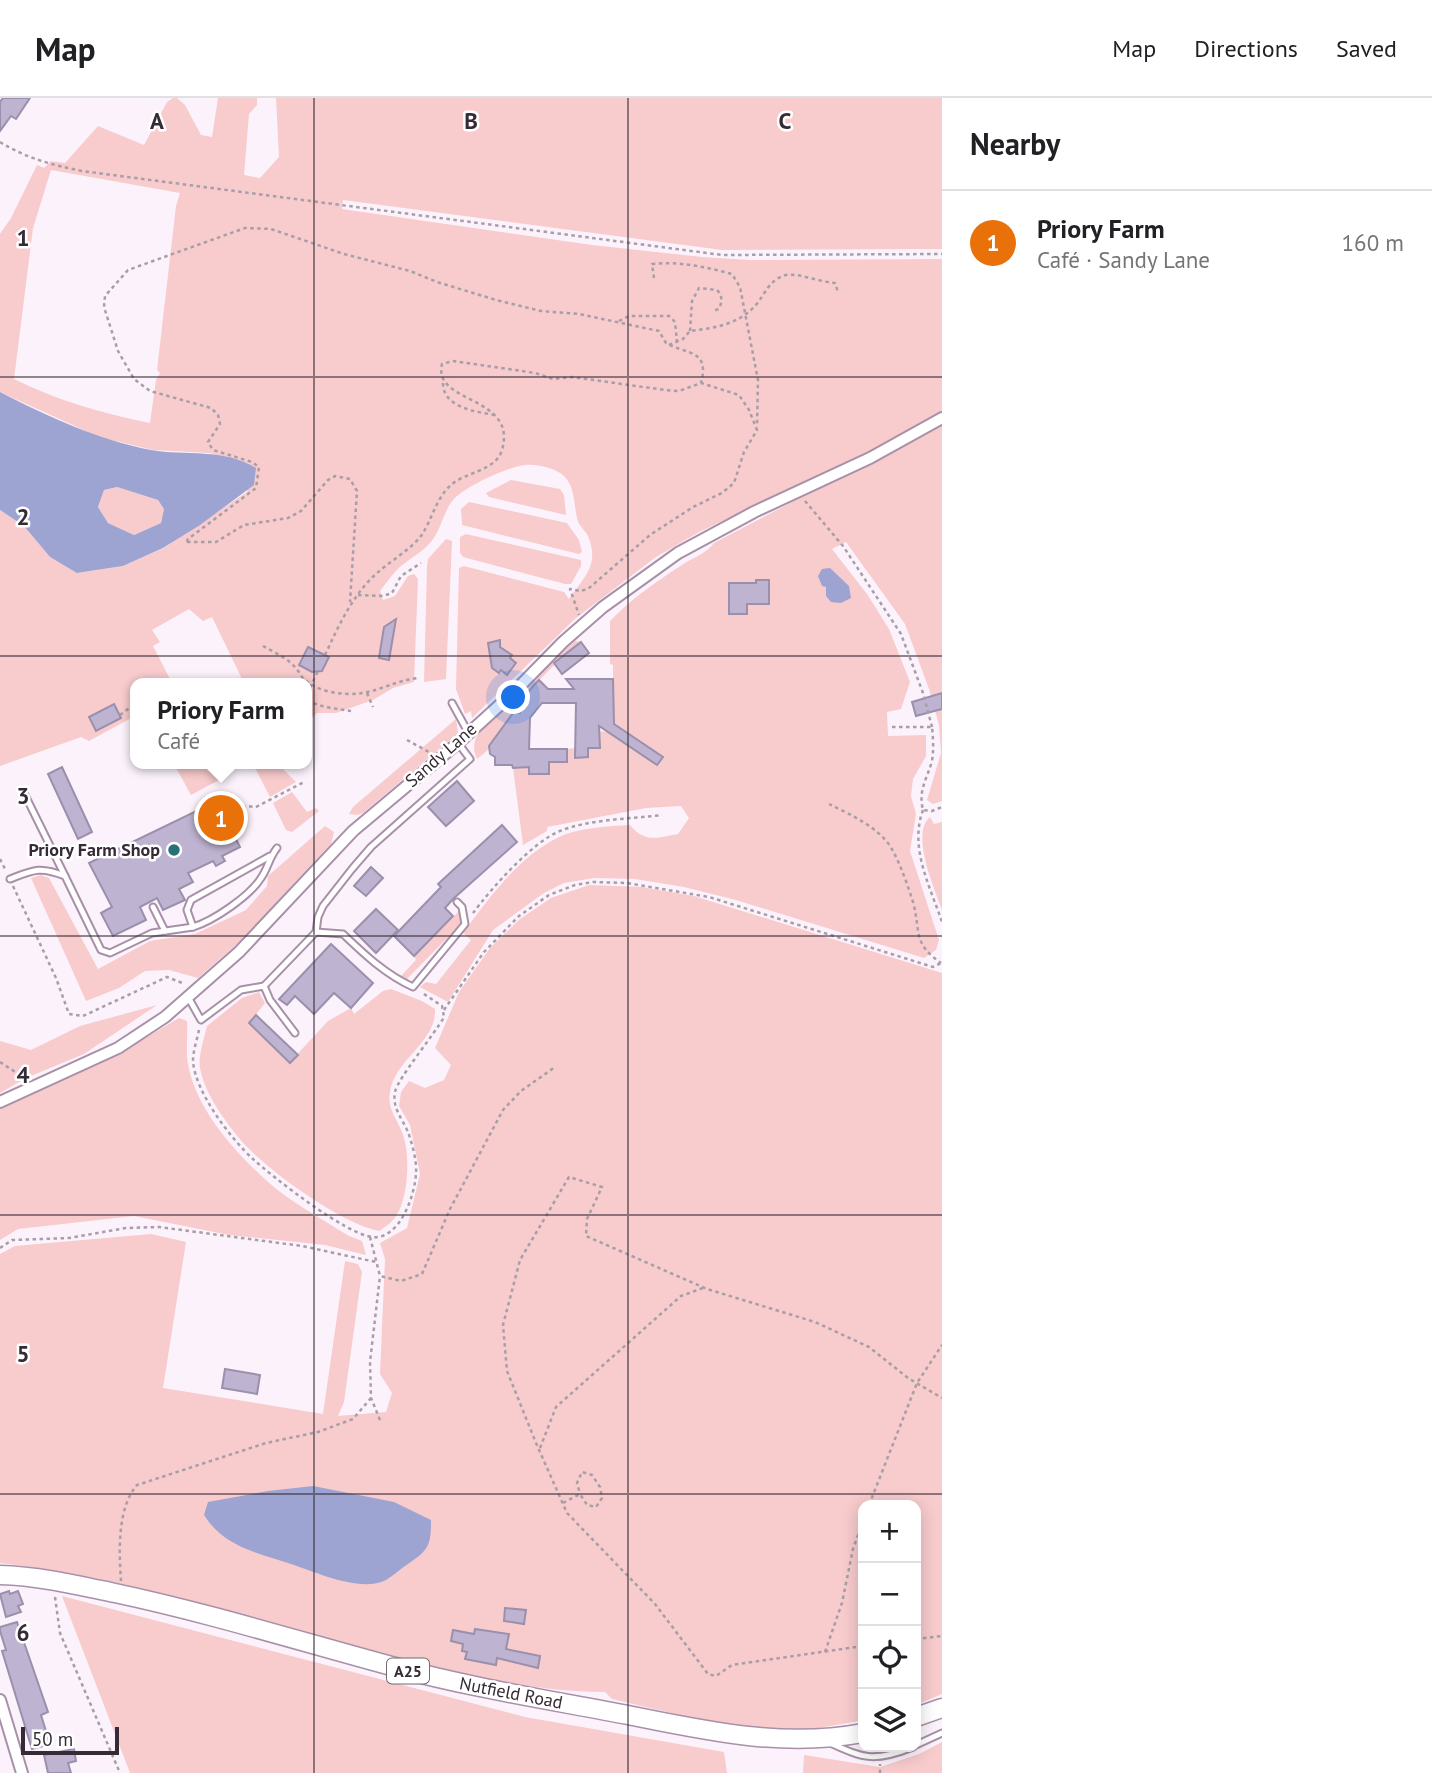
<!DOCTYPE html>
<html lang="en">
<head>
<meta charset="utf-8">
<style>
	:root { --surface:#fff; --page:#f6f6f6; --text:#202124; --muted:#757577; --line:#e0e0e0; --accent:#7c3aed }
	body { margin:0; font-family:"PT Sans",sans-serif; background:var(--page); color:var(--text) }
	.controls { position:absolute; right:21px; bottom:21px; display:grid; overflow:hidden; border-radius:14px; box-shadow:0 4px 18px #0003 }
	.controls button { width:63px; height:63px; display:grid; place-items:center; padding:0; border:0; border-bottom:2px solid var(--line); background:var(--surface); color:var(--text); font:35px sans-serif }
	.scale { position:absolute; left:21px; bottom:18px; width:98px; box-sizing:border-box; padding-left:7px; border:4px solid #342b34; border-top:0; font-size:19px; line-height:24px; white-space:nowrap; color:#342b34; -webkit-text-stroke:5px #fff; paint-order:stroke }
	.you { position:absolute; left:514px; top:600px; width:24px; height:24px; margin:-18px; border:5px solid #fff; border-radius:50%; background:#1a73e8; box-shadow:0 0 0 10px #1a73e833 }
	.badge { display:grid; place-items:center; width:46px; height:46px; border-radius:50%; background:var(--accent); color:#fff; font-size:23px; font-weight:700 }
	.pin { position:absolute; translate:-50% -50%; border:4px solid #fff; box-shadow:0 2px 7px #0006 }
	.popup { position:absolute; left:130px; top:580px; width:182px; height:91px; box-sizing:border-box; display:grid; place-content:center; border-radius:14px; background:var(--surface); filter:drop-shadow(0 2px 5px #0005); font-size:23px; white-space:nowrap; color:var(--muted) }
	.popup b { font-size:26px; color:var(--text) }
	.popup::after { content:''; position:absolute; left:50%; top:100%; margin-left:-14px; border:14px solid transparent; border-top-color:var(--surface) }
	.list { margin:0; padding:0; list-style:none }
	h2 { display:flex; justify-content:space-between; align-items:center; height:91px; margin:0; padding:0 28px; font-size:30px }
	h2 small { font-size:23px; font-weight:400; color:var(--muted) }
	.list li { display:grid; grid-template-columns:46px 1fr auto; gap:21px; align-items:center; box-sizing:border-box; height:105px; padding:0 28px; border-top:2px solid var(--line) }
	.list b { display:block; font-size:26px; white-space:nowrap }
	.list p { margin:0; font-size:23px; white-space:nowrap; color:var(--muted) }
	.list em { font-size:23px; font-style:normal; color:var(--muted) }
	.icon { flex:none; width:38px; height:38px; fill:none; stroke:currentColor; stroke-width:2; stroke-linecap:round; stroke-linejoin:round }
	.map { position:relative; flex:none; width:942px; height:1675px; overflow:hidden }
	header { display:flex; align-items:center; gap:42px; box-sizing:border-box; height:98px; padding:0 35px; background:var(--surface); border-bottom:2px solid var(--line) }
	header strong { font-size:33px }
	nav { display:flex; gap:38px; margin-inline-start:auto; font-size:24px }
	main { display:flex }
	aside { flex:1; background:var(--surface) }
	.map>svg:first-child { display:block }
	.green { fill:#f8cbcd; fill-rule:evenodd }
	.water { fill:#9da4d1; fill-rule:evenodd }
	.building { fill:#beb3d0; stroke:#9a90ac; stroke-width:2 }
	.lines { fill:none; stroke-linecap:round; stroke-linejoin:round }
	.lane-casing { stroke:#a891a8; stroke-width:9 }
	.street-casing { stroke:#a891a8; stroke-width:14 }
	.primary-casing { stroke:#a891a8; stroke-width:21 }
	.path { stroke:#a79ea7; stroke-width:2.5; stroke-dasharray:3.5 3.5; stroke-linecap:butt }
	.lane { stroke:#fff; stroke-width:5 }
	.street { stroke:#fff; stroke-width:10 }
	.primary { stroke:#fff; stroke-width:18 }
	.grid { fill:none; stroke:#342b34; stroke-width:2; stroke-opacity:0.55 }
	.poi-dot { fill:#287179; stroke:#fff; stroke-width:2.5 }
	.labels { text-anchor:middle; stroke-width:5; stroke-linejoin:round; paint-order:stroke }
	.shield { fill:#fff; stroke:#716b71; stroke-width:2 }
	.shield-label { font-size:16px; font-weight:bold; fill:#342b34 }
	.street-label { font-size:18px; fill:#342b34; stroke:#fff }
	.poi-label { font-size:18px; font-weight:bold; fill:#342b34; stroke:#fff; text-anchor:end }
	.grid-label { font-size:23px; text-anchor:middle; font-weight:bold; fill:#342b34; stroke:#fff; stroke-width:5; stroke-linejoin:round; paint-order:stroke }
</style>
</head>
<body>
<header>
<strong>Map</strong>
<nav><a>Map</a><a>Directions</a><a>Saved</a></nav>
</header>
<main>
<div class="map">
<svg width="942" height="1675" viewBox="0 0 942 1675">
	<rect width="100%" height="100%" fill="#fcf2fc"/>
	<g class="green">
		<path d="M173,0h4l8,7 16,30 11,2 6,-39h39v7l-8,9 -5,61 16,3 19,-21 -3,-59h666v151l-220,1 -379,-50 -1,9 250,36 110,12 48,3 192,-1v542l-9,3 -6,-4 14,-47 -2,-28 -10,-36 -24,-65 -59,-82 -14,7 35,45 22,35 21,53 -9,27 -14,3 1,24 38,-1v21l-13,23 -2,17 5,18 -6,37 29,89 -3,10 -12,8 -188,-58 -52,-13 -49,-8 -41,-1 -30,5 -20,10 -51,37 -45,72 -28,-15 6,-5 10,2 35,-44 -8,-7c26,-35 55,-76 96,-96 18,-9 51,-11 71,-12 15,18 26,13 48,9l11,-16 -8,-12 -35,2 -99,19v4l-24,14 -10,-77 16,-6v12h19l1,-12h18v-13l10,-1v9h10l1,-9h12l-1,-17 15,2 -1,-68 -3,-1v-43c21,-22 47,-40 72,-56 11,-8 24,-11 32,-22l80,-42 -4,-12 -91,43 -43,25 -80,61 -104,100 -1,-7 -6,3 -9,-25 3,-121 5,-2 100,26 5,7c15,-22 31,-34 19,-63 -3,-6 -10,-11 -11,-18 -3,-13 -2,-30 -12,-41 -9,-9 -28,-13 -40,-12 -18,2 -61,22 -72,35 -10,12 -12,31 -23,43 -9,10 -19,15 -29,23 -8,7 -15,17 -21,25l3,9 12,-4 13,-20 6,-2 4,5 -4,103 -21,6 -20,12 -37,13h-19l-8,7 -2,5v-42h-63l-32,-66 -9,4 -14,-12 -37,21 8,12 -7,4 19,37h-37v33l-46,25 -8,-4 -81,29v-256l24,16 26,31 28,16 45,-7 41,-18 83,-56 3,-28 -41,-11 -56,-3 -54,-13 -99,-45v-158l11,-16 26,-53 7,3 7,-7 14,2 33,-37 46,19 23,-43zM51,72l129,23 -4,13 -19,164 3,3 -4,7 -6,43c-48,-10 -92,-22 -136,-44l19,-151z"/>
		<polygon points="511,382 560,391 564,397 566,417 489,399 486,395"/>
		<polygon points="117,389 158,402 164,411 161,425 134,437 108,425 98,409 104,392"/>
		<polygon points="469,404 567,425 579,442 582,454 579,456 462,427 461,411"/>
		<polygon points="466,436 581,462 581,468 571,486 565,486 463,459 460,455 460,439"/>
		<polygon points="446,441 452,443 446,581 424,584 427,468 428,461"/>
		<path d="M575,543l6,1c-40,31 -62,62 -91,102l-1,5 -12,10c-6,-13 -2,-21 6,-33z"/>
		<polygon points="456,621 458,635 363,715 357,717 349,716 353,709"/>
		<polygon points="174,666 210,666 219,682 191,697"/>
		<polygon points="253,666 278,666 296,684 270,699"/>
		<polygon points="292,694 307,714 316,710 319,713 292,734 286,732 273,705"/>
		<path d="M930,719l4,7 8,-2v88c-7,-21 -32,-76 -12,-93z"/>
		<polygon points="325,728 334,734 331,746 238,845 198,880 169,872 145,873 119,890 86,903 31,780 41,777 49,780 98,871 150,843 195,836 246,812 267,788 268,778"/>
		<path d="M589,787l53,2 52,9 248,77v721l-26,11v-200h-53v215c-30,6 -61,12 -91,10 -54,-4 -107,-19 -160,-31l-7,-7c-72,0 -140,-18 -208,-35 -132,-34 -262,-79 -397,-94v-309l15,-8 136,-12 35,8 -23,146 160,26 22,-153 13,3 4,8 -18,130 -6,14 48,-4 6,-19 -12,-19 5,-115 -5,-16 27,-15 13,-54 -10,-49 -11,-19 2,-14 8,-11 16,7 19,-8 7,-15 -16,-17 24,-56 31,-44 30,-29 31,-21z"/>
		<polygon points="460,812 461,825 456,831 407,881 401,878 416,862 414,858"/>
		<path d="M391,891l31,12 13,8c2,33 -41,51 -45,83 -3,16 6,25 12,40 9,22 7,70 -9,88 -3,4 -9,7 -13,11 -36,-5 -118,-64 -141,-93 -15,-18 -35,-46 -39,-70 -2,-12 4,-29 7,-42l35,-28 17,-6 6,11 -16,20 41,39 38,-41 23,-13 3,6 29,-23z"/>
		<polygon points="157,907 84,956 26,980 0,995 0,943 31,952 80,928"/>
		<path d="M179,920l8,3c1,16 -2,32 2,48 10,44 47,84 79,113 24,21 54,37 81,54l13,5 4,14 -41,-10 -96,-10 -95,-19 -116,13 -18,11v-133l132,-61z"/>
		<polygon points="62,1498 525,1619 724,1654 727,1675 130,1675"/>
		<polygon points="942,1644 942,1675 803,1675 804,1657 880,1669 919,1656"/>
	</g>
	<g class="water">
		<path d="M0,294c47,24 98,48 151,58 35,6 73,-2 105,18l-2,17 -54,40 -37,23 -40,18 -46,7 -27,-16 -26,-31 -24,-16zM117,389l41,13 6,9 -3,14 -27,12 -26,-12 -10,-16 6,-17z"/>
		<polygon points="830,470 849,488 851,500 841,505 831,504 826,498 826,489 822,488 818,478 822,471"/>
		<path d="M313,1388l81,16 37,18c0,25 -2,30 -23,44 -8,5 -15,12 -22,16 -26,13 -70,-8 -95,-16 -33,-11 -67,-17 -87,-49l4,-13 60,-11z"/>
	</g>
	<g class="building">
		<polygon points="3,0 30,0 16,21 11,18 0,33 0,4"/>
		<polygon points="756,482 769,482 769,506 747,506 747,516 729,516 729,485 756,485"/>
		<polygon points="396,521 389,562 379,560 384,529"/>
		<polygon points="500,542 500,549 512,557 510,560 516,565 507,577 501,572 499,575 492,570 488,545"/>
		<polygon points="581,544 589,555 562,576 554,565"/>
		<polygon points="308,549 329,559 322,573 312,574 299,567"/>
		<polygon points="566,581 613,581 614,626 663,659 657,667 599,628 600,650 588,650 588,659 575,660 576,605 542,605 530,620 529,651 567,651 567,664 549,664 549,676 529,676 529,669 513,670 512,667 495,667 495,659 490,656 489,648 513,615 520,615 520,604 533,588 539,582 548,591 574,591"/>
		<polygon points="942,595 942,611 916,618 912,604"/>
		<polygon points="114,606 121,620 96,633 89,619"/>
		<polygon points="62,669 92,734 78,741 48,676"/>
		<polygon points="457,683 474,703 446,728 428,709"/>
		<polygon points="217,703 240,749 222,758 225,763 216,768 213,763 188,775 193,784 179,791 185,802 163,812 157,800 140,809 146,822 113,838 101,815 112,809 89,765"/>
		<polygon points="502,727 517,744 453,801 445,810 453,818 414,858 394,838 441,789 438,786"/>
		<polygon points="371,769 383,780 366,798 354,788"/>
		<polygon points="376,811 398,832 376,855 354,833"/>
		<polygon points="331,846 373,885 351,910 334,895 314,916 295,898 287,907 279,901"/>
		<polygon points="256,917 298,957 290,965 249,925"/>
		<polygon points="225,1271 260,1277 257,1296 222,1290"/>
		<polygon points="9,1493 10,1496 18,1493 23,1506 18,1508 21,1514 6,1519 0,1496"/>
		<polygon points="505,1510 526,1512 524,1526 504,1523"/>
		<polygon points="17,1524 48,1614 41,1617 50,1646 32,1651 2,1553 6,1552 0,1533 0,1529"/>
		<polygon points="475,1531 509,1536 506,1551 540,1558 538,1570 497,1560 496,1567 465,1561 467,1554 462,1553 463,1546 451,1543 453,1532 474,1536"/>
		<polygon points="74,1651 76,1663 68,1665 71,1675 48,1675 44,1657"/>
	</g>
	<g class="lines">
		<defs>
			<g id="lane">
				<polyline points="452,605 468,634"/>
				<polyline points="24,695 65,778"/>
				<path d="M270,758l-79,44 -4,10 6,17c20,-6 57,-31 68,-49 7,-10 8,-20 16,-30"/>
				<path d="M10,781c23,-9 30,-13 55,-3l36,74 9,3 42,-20 41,-6"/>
				<polyline points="153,809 165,833"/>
				<polyline points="316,834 318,819 323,808 352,771 371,749 470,661 458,645"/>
				<path d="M264,888l52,-54 27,2c22,21 42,40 70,53l52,-63 -3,-17 -5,-5"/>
				<polyline points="188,899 201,922 241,892 264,888 270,902 295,935"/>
				<path d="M830,1645c35,16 45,19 83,4"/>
				<polyline points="916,1647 942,1635"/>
			</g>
			<g id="street">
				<polyline points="0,1004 118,950 165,919 239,854 353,733 458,645 513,595 563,544 603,509 678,455 754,414 870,360 942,320"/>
				<polyline points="0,1602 22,1675"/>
			</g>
			<g id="primary">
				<path d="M0,1477c39,1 77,10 115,18 94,20 187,49 280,74 77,21 155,33 233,48 79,16 155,33 235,18"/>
				<polyline points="916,1619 942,1610"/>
			</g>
		</defs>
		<use href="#lane" class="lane-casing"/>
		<use href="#street" class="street-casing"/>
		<use href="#primary" class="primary-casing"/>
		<g class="path">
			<path d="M0,44c26,16 52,23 82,29l640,84 220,-1"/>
			<path d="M654,180l-2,-14c26,-3 54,3 80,10l8,13 18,93 -1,46"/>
			<polyline points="619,223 629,218 669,218 675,224 677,244"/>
			<path d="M690,233l2,-30 7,-13 18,2c6,6 5,12 2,19l-6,2"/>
			<path d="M669,247l14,-6 7,-8c24,-3 47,-6 65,-25 10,-11 14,-27 31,-31 14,-2 33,7 49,8l3,9"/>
			<path d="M443,285c0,25 34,29 52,32"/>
			<polyline points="805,403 843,448 901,536 923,595 932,629"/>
			<path d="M187,444l1,-3 68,-51 3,-21 -7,-5 -39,-12 -5,-8 12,-18 -2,-9 -7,-7 -61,-17 -16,-12 -16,-28 -14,-44 1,-11 23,-26 117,-42 26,1 73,25 66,17 27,11 59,18 45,11 38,3 80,17 7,12c21,12 44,6 35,40"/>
			<polyline points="187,444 216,444 244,427 288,420 301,413 328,382 335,378 350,381 357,393 350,504"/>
			<polyline points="358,497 383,498 392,495 401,478 421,465"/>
			<path d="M263,548c11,6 24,12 32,21 4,4 6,10 10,13 13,12 39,16 57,13 20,-3 35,-13 57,-15"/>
			<path d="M325,557c14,-30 27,-59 51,-81 14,-13 33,-23 45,-38 11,-16 15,-38 30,-51 14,-13 45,-14 51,-35 16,-55 -70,-46 -60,-86l11,-3 82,12 18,6 19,-2 93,13 14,1 22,-8 38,12 10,15 8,20 -13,22 -10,31 -12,10 -29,14 -43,28 -62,54 -8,2 -10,-2 9,26"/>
			<polyline points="217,585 225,581"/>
			<polyline points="367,595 373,609"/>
			<polyline points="307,596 318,573"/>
			<polyline points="307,603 325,609 351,613"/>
			<polyline points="120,617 135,606"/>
			<path d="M892,629h40c1,11 2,22 0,34 -5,18 -14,29 -9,49l9,1 10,-4"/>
			<polyline points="407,642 429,654"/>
			<path d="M829,706c22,11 52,24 64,47 8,15 15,35 20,51 8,29 -1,41 28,61"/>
			<path d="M923,712c-14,38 7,76 19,112"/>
			<polyline points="232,732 235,731 233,726 238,723 233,714 246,708 256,709 304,684"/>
			<polyline points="0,761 6,773"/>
			<polyline points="13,788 56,880 69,916 83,918 167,879 185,886"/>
			<path d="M473,815c18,-24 59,-71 87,-82 29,-12 71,-12 102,-16"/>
			<polyline points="444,912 484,854 519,818 549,797 575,787 593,784 627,785 709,799 933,869 941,865"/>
			<path d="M199,932c-2,10 -6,21 -6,31 2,31 38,78 60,98 22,20 93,75 119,78 28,3 43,-42 44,-64 1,-12 -4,-30 -8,-41 -6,-14 -16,-24 -13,-40 3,-14 39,-57 49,-75l-2,-11 -21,-14"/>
			<polyline points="0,964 26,981"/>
			<polyline points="370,1139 380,1178 401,1183 422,1176 450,1111 503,1012 521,993 555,969"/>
			<polyline points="0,1150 12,1142 69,1140 126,1130 159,1129 302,1148 376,1164"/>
			<polyline points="380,1322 371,1300 370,1264 380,1178"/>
			<polyline points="540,1350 556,1309 681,1198 703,1190"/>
			<polyline points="563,1405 580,1396 587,1407 596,1409 602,1400 600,1389 592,1377 582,1374 577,1385 580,1396"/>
			<polyline points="869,1407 917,1285 942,1247"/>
			<path d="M121,1483c-2,-29 -4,-73 16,-96l129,-42 52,-11 35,-13 18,-21"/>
			<polyline points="55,1499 60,1535 120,1675"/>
			<polyline points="916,1541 942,1538"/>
			<polyline points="863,1548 732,1567 716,1578 708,1576 655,1506 567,1415 536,1345 507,1273 503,1227 520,1162 569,1079 602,1089 587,1121 586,1138 707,1191 815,1224 869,1249 908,1280 942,1300"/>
			<polyline points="825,1554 842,1505 853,1451 863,1423"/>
			<polyline points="880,1675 880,1666"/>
		</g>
		<use href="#lane" class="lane"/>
		<use href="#street" class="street"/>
		<use href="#primary" class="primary"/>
	</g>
	<path class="grid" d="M314,0v1675M628,0v1675M0,279h942M0,558h942M0,838h942M0,1117h942M0,1396h942"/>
	<circle class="poi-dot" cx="174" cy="752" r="7"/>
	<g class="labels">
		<rect class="shield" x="387" y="1560.5" width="42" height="25" rx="5"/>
		<g class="shield-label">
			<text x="408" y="1579">A25</text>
		</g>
		<g class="street-label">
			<text transform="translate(441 657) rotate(-41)" y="6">Sandy Lane</text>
			<text transform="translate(511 1595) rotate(11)" y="6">Nutfield Road</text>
		</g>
		<g class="poi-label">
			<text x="160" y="758">Priory Farm Shop</text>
		</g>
	</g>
	<g class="grid-label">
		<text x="157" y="31">A</text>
		<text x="471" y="31">B</text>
		<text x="785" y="31">C</text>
		<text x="23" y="148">1</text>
		<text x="23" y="427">2</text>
		<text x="23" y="706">3</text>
		<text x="23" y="985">4</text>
		<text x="23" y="1264">5</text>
		<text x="23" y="1543">6</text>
	</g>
</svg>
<div class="controls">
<button>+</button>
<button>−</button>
<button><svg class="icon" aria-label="locate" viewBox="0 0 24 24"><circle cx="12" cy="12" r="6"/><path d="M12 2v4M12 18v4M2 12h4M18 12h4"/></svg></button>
<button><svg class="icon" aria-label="layers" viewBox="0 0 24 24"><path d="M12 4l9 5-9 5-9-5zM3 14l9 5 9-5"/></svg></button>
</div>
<div class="scale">50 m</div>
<div class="you"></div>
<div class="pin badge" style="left:221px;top:720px;background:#e8710a">1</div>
<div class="popup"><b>Priory Farm</b>Café</div>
</div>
<aside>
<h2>Nearby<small></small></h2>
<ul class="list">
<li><span class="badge" style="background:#e8710a">1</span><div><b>Priory Farm</b><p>Café · Sandy Lane</p></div><em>160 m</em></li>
</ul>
</aside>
</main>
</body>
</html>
